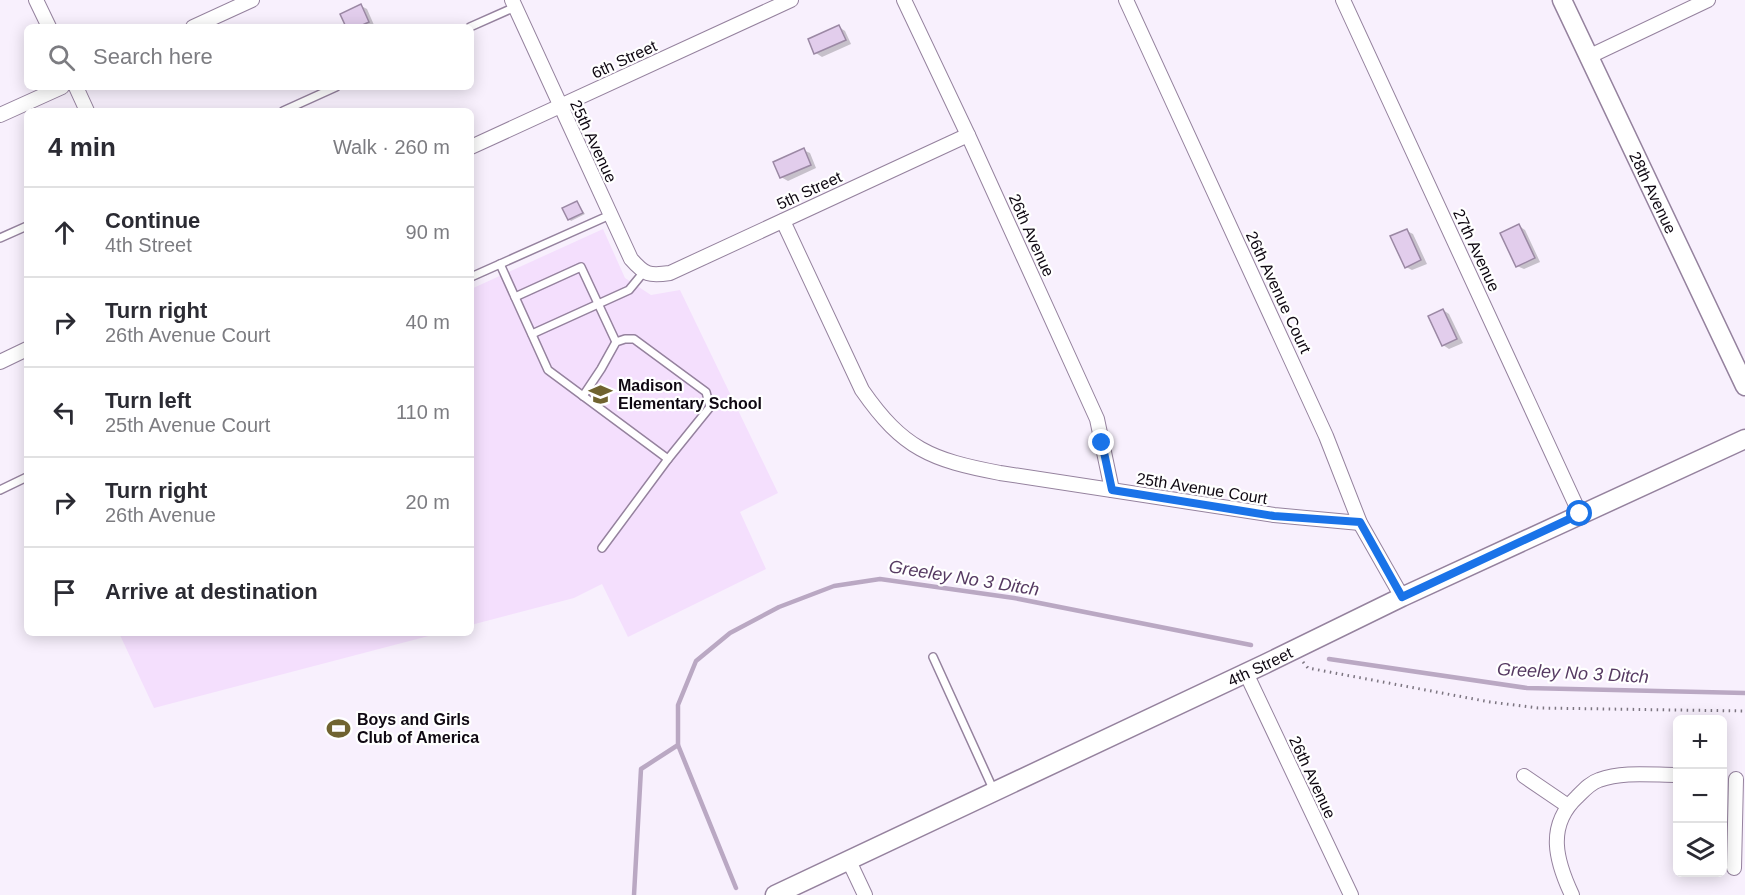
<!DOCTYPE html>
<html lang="en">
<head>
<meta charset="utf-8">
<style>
	:root { --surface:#fff; --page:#f2f2f3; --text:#2b2b33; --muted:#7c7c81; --line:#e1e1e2 }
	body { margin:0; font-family:Helvetica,sans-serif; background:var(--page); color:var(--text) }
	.controls { position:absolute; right:18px; bottom:18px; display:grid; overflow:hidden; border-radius:9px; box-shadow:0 3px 15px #0003 }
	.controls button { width:54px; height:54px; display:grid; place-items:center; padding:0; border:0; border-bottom:2px solid var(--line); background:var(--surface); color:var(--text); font:30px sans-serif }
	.stop { position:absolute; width:18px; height:18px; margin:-14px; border:4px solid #1a73e8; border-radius:50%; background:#fff }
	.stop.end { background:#1a73e8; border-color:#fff; box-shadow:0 2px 6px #0008 }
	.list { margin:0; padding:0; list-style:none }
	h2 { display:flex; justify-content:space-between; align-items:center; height:78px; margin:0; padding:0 24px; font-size:26px }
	h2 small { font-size:20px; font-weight:400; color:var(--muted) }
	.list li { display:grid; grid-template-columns:39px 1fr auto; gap:18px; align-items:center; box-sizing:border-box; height:90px; padding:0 24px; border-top:2px solid var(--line) }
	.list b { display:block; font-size:22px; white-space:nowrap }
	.list p { margin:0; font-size:20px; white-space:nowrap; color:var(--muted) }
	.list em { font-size:20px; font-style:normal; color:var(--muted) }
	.icon { flex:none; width:33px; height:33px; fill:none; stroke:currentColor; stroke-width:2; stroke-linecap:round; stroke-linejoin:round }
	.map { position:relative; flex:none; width:1745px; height:895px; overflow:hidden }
	.search { position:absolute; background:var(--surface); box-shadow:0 3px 15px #0003; left:24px; top:24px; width:450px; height:66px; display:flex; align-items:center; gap:15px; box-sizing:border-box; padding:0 21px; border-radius:9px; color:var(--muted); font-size:22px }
	.panel { position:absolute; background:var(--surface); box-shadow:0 3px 15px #0003; left:24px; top:108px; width:450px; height:528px; border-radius:9px }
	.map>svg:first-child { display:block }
	.built { fill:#f4dffd }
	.shadow { fill:#0003 }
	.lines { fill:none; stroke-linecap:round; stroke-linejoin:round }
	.stream { stroke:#baa8c3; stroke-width:4.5 }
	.building { fill:#e2cdec; stroke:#9b88a4; stroke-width:1.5 }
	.lane-casing { stroke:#95829e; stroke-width:10 }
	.street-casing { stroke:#95829e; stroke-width:16 }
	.secondary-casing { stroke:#95829e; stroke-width:21 }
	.path { stroke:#7c7580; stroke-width:3; stroke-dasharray:1.5 4.5; stroke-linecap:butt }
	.lane { stroke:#fff; stroke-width:7 }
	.street { stroke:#fff; stroke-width:14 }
	.secondary { stroke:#fff; stroke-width:18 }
	.route { stroke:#1a73e8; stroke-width:8 }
	.labels { text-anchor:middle; stroke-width:4.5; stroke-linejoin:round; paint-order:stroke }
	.street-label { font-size:16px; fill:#0f0812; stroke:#fff }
	.poi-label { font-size:16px; font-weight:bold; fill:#0f0812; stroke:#fff; text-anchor:start }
	.water-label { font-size:18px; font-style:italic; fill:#563a62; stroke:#fff }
</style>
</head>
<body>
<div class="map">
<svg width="1745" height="895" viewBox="0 0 1745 895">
	<rect width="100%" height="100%" fill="#f8f0fd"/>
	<g class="built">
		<polygon points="603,229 625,278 651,295 680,290 778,493 740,512 766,569 628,637 602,584 574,598 471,625 471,289"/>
		<polygon points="119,633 440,633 154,708"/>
	</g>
	<g class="shadow">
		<polygon points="361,6 367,9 374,25 347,27"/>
		<polygon points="839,27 845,31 851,44 822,57 816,53 810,40"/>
		<polygon points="803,150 810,153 816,168 788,181 781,177"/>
		<polygon points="577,203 585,214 571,221 569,219"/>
		<polygon points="1519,226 1525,230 1540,262 1524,269 1517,266"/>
		<polygon points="1407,231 1413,234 1427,264 1412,270 1406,267"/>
		<polygon points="1443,310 1449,314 1463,343 1449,349 1443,345"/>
	</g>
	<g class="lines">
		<g class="stream">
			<polyline points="1329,659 1527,688 1745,693"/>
			<polyline points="678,745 736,888"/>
			<polyline points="634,895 641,769 678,745 678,705 696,661 730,633 779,607 834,586 880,579 1014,598 1251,645"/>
		</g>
	</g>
	<g class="building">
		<polygon points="361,4 369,22 358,27 346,27 340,14"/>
		<polygon points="839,25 846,40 814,54 808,39"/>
		<polygon points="804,148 811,165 780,178 773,162"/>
		<polygon points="577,201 583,213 568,220 562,208"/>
		<polygon points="1519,224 1535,258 1516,267 1500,233"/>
		<polygon points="1407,229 1421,260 1405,268 1390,236"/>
		<polygon points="1443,309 1457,339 1442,346 1428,316"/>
	</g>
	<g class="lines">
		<defs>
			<g id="lane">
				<polyline points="470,27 515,7"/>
				<polyline points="283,111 336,87"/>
				<polyline points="0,238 27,226"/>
				<polyline points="500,264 548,370 668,459 602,548"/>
				<polyline points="471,277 610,215"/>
				<polyline points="515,297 581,267 616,342"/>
				<polyline points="532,334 629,290 643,273"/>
				<polyline points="583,396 601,369 616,342 625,339 634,339 706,392 710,407 668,459"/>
				<polyline points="0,490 27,477"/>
				<polyline points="933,657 994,791"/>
			</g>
			<g id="street">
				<polyline points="36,0 49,27"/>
				<path d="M512,0l119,259c14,16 18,17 39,14l298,-138"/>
				<polyline points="904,0 968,135 1097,419 1112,490"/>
				<polyline points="1126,0 1326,436 1360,523 1402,597"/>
				<polyline points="1343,0 1580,514"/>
				<polyline points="193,27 252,0"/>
				<polyline points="1588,57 1708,0"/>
				<polyline points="76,87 87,111"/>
				<polyline points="0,115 62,87"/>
				<polyline points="471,147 791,0"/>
				<path d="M783,221l79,169c41,59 69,70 138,83l274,42 86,8"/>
				<polyline points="0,362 27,349"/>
				<polyline points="1246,673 1351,895"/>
				<polyline points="1524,776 1568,806"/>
				<polyline points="849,861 865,895"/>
				<polyline points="1734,868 1736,779"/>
				<path d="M1572,895c-16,-34 -26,-69 5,-98 7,-7 13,-14 22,-17 24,-9 53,-5 79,-5"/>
			</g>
			<g id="secondary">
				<path id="s1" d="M1562,0l183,386"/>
				<path id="s2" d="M775,895l490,-231 137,-67 343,-158"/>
			</g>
		</defs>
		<use href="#lane" class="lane-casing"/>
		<use href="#street" class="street-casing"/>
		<use href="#secondary" class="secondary-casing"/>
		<polyline class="path" points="1303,662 1308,668 1490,702 1538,708 1745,711"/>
		<use href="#lane" class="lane"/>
		<use href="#street" class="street"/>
		<use href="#secondary" class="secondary"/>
	</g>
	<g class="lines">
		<polyline class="route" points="1102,443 1112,490 1274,516 1360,522 1402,597 1580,514"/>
	</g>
	<defs>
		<symbol id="school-bare" viewBox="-9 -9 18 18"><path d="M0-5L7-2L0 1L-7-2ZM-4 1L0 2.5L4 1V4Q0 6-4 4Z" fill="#706330" stroke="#fff" stroke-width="2.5" paint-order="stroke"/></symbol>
		<symbol id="stadium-bare" viewBox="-9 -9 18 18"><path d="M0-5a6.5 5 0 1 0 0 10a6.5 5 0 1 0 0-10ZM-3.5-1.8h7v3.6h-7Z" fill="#706330" stroke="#fff" stroke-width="2.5" paint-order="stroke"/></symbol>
	</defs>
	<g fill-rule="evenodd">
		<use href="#school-bare" x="584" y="378" width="33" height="33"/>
		<use href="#stadium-bare" x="322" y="712" width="33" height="33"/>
	</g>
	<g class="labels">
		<g class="street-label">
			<text transform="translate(624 59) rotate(-25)" y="6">6th Street</text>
			<text transform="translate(594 141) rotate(65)" y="6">25th Avenue</text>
			<text transform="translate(809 190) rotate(-25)" y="6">5th Street</text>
			<text dy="6" stroke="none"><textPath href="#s1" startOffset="213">28th Avenue</textPath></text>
			<text transform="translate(1032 235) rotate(66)" y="6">26th Avenue</text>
			<text transform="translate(1477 250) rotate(65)" y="6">27th Avenue</text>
			<text transform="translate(1279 292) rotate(65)" y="6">26th Avenue Court</text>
			<text transform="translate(1202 488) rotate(9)" y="6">25th Avenue Court</text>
			<text dy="6" stroke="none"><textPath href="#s2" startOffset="536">4th Street</textPath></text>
			<text transform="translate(1313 777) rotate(65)" y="6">26th Avenue</text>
		</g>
		<g class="poi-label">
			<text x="618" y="391">Madison<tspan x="618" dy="18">Elementary School</tspan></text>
			<text x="357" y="725">Boys and Girls<tspan x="357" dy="18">Club of America</tspan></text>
		</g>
		<g class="water-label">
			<text transform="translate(964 578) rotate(9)" y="6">Greeley No 3 Ditch</text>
			<text transform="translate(1573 673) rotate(3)" y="6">Greeley No 3 Ditch</text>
		</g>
	</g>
</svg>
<div class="controls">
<button>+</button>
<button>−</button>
<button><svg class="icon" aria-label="layers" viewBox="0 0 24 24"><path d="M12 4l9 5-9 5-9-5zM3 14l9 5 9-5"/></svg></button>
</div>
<div class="stop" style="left:1580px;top:514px"></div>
<div class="stop end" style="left:1102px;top:443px"></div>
<div class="search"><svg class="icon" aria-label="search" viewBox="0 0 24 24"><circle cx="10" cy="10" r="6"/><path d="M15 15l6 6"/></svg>Search here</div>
<section class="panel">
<h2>4 min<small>Walk · 260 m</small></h2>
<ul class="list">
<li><svg class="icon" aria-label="ahead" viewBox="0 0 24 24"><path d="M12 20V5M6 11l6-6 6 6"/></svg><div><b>Continue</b><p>4th Street</p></div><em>90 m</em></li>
<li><svg class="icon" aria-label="right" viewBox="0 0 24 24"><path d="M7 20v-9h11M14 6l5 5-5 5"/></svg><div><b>Turn right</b><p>26th Avenue Court</p></div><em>40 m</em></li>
<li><svg class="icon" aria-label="left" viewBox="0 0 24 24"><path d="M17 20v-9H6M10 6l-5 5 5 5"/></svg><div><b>Turn left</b><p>25th Avenue Court</p></div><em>110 m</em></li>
<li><svg class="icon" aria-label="right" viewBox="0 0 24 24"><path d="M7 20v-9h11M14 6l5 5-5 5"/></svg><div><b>Turn right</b><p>26th Avenue</p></div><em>20 m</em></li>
<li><svg class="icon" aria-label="arrive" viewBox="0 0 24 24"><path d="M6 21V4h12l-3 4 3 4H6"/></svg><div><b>Arrive at destination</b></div></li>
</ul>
</section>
</div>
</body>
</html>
